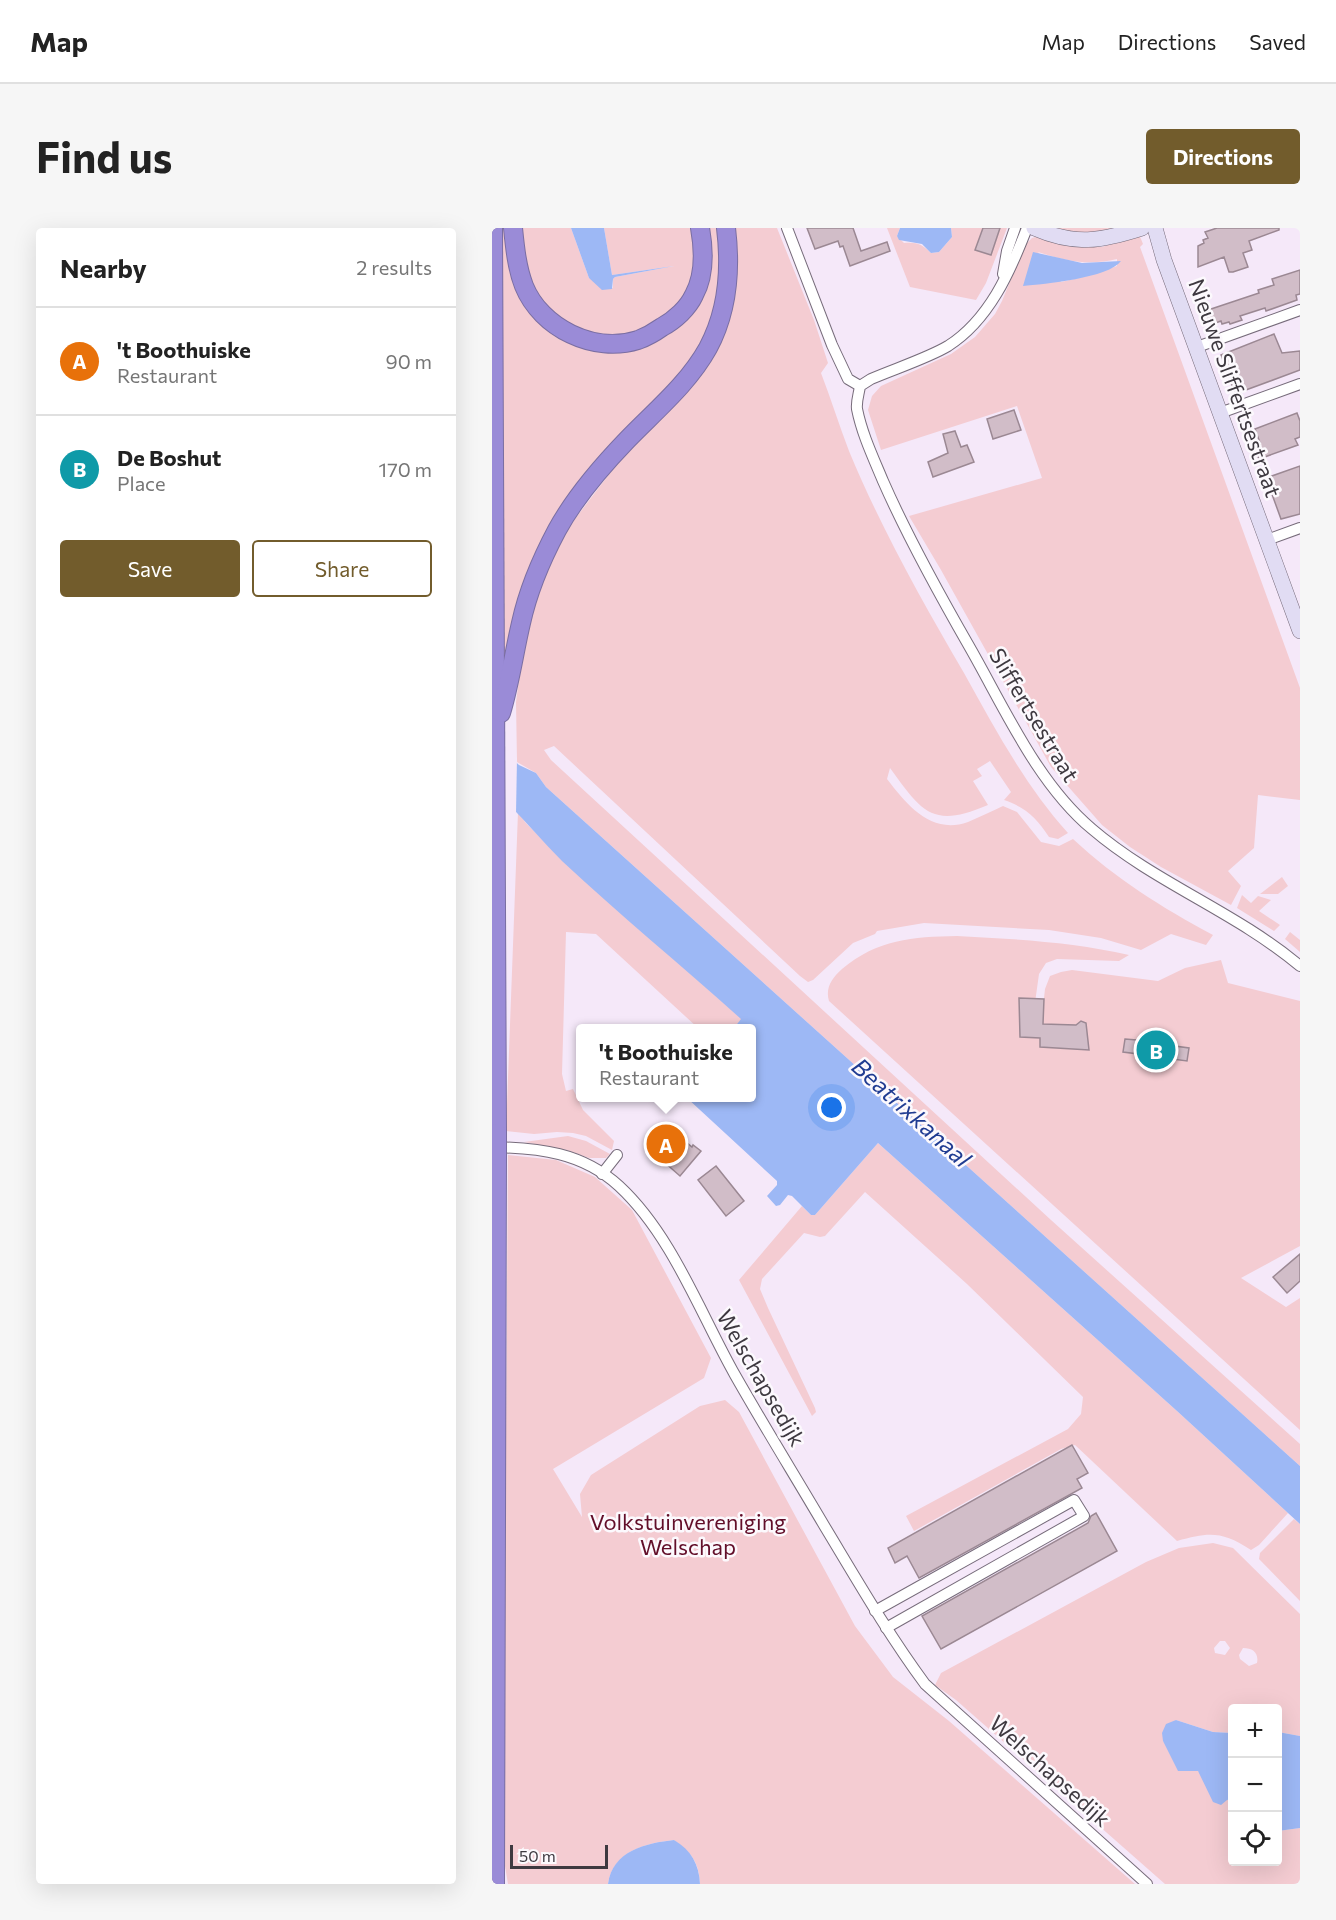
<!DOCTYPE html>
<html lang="en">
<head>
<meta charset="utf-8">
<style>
	:root { --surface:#fff; --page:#f6f6f6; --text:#222; --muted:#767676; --line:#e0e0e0; --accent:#725c2c }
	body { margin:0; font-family:Commissioner,sans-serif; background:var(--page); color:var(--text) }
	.controls { position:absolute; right:18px; bottom:18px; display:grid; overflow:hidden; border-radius:6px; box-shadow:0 6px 24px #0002 }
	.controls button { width:54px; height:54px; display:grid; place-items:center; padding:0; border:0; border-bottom:2px solid var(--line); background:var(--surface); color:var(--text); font:30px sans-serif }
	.scale { position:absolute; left:18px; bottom:15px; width:98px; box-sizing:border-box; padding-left:6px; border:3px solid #3e3940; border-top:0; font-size:16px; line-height:21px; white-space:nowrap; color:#3e3940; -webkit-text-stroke:4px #fcf9fd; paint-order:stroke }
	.you { position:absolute; left:340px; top:880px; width:21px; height:21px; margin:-15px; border:4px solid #fff; border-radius:50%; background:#1a73e8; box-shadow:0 0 0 9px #1a73e833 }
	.badge { display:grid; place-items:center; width:39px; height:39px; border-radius:50%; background:var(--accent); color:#fff; font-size:20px; font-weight:700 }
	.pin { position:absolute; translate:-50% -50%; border:3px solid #fff; box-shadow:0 2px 6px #0006 }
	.popup { position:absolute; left:84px; top:796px; width:180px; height:78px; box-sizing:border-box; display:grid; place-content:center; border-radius:6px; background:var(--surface); filter:drop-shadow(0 2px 4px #0005); font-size:20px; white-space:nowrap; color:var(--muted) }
	.popup b { font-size:22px; color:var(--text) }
	.popup::after { content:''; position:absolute; left:50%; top:100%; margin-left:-12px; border:12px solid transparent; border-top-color:var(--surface) }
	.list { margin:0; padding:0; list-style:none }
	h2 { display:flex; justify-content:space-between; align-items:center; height:78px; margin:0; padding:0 24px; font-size:26px }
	h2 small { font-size:20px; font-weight:400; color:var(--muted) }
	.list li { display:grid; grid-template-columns:39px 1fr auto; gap:18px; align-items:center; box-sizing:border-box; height:108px; padding:0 24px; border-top:2px solid var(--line) }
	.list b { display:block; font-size:22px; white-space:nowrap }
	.list p { margin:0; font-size:20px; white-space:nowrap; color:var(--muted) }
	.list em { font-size:20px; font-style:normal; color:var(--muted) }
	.actions { display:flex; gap:12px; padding:18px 24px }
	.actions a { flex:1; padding:14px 0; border:2px solid var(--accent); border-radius:6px; text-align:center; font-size:21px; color:var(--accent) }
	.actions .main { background:var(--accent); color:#fff }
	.icon { flex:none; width:33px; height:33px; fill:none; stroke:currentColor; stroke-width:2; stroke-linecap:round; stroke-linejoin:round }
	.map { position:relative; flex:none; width:808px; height:1656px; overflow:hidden; border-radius:6px }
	header { display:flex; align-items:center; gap:36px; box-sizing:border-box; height:84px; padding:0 30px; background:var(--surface); border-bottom:2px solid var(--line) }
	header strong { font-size:28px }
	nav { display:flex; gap:33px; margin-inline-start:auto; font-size:21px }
	.intro { display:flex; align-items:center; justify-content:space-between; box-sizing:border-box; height:144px; padding:0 36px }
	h1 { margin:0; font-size:42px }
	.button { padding:15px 27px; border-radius:6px; background:var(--accent); color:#fff; font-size:21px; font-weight:700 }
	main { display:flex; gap:36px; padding:0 36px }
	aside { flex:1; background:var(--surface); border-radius:6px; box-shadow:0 6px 24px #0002 }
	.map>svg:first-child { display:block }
	.green { fill:#f4ccd2; fill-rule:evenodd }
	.water { fill:#9db8f5 }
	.pier { fill:#f5e8f9 }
	.building { fill:#d1bdc8; stroke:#9b8893; stroke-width:1.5 }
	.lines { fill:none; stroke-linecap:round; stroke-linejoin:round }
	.street-casing { stroke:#776c7b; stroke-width:12 }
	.secondary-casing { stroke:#776c7b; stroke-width:16 }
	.highway-casing { stroke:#7a6ea2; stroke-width:20 }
	.street { stroke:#fff; stroke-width:10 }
	.secondary { stroke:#e1dcf3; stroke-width:15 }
	.highway { stroke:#9a8bd7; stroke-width:18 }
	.highway-bridge-casing { stroke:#7a6ea2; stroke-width:20; stroke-linecap:butt }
	.highway-bridge { stroke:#9a8bd7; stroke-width:18 }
	.labels { text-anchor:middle; stroke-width:5; stroke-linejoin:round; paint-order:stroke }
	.street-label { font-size:22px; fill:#3e3940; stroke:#fcf9fd }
	.park-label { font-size:22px; fill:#620e29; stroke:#fcf9fd }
	.water-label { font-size:24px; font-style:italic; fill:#203c92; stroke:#fcf9fd }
</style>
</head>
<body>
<header>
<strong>Map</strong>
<nav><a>Map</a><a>Directions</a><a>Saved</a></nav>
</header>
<div class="intro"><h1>Find us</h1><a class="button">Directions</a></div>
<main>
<aside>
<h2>Nearby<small>2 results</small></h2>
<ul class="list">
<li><span class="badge" style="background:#e8710a">A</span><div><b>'t Boothuiske</b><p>Restaurant</p></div><em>90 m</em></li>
<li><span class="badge" style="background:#0f9aa8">B</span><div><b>De Boshut</b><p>Place</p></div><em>170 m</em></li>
</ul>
<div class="actions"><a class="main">Save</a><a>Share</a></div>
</aside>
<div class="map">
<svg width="808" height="1656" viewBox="0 0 808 1656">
	<rect width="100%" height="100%" fill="#f5e8f9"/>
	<g class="green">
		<polygon points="8,0 17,0 29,63 108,119 194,86 215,0 227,0 229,17 226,81 207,127 60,301 11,456"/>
		<polygon points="26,0 79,0 97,50 121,60 121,51 123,49 182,38 120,47 112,0 205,0 204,51 176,91 127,110 91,106 59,87 37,56"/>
		<path d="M241,0h44l37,92 14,43 -7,10c10,26 18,52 28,78 32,77 73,150 115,222 31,56 61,112 104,160l-10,6 -9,-2c-12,-19 -24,-30 -45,-37l7,-8 -21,-31 -13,8 5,7 -9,5 15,24c-56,24 -66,7 -98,-37l-3,11c20,26 44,56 81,43 12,-5 24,-11 35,-16l14,6 24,30 18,4 14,-7c43,40 88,68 140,96l-7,10 -35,-11 -30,16 -40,-12 -52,-8 -125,-7 -47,8 -2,3 -22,9 -40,37 -5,2 -8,-6 -246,-230 -10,4 7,10 500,460 249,224v22l-754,-679 -10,-14 -19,-11 -1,-60 8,-60 14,-57 24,-49 70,-92 75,-84z"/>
		<path d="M395,0h13l-3,8 7,7c13,-1 18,1 27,10l8,-1 13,-15 -1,-9h56l-21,55 -10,17 -66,-13z"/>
		<path d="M561,0h70c-24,6 -45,6 -70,0z"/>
		<path d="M647,6l4,10 -3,3 160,441v112l-42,-5 -4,53 -26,23 13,15 -10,19 -70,-38 -31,-20 -28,-22 -51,-58 -110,-197 -32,-54 133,-38 -25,-72 -136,44 -13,-40 4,-14 9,-10 70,-32 24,-17 20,-23 7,-13 23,-56 7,-7 7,-2 27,10 36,1zM546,24c27,9 51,14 79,7v7l-26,9 -30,7z"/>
		<polygon points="26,584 33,594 70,632 250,791 242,800 206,800 104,706 74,704 70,846 74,863 81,861 91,882 122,913 120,922 94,908 81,905 65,904 42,906 14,903"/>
		<polygon points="790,649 796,658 786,666 768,666"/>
		<polygon points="750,667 759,675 766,668 779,672 767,683 788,697 782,703 745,680"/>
		<polygon points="798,704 808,712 808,724 793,711"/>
		<path d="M465,708c58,3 116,6 172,19l-10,6 -62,-2 -11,4 -7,11 -7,50 9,1 4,-36 5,-13 11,-4 11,-2 86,11 27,-13 36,-8 7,23 72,18v245l-59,32 45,29 14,-9v132l-471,-429c-4,-13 3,-23 13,-32 36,-30 70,-32 115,-33z"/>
		<polygon points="76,908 94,913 118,926 114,930 97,930 75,922 32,914"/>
		<path d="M386,915l299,268 111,102 -29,32 -8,5c-29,-19 -42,-18 -74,-9l-102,-96 -14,4 -147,82 -8,-15 162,-87 13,-15 2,-17 -116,-113 -102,-92 -40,44 -5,1 -16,-4 -42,46 -2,10 8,19 47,100 1,4 -4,4 -73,-136 63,-74 9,9h4z"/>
		<path d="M16,927l48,5 39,17 37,33 79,148 -7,20 -151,91 29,48 -2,-23 11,-19 109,-69 25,-6 14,12 116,214 38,51 56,44 186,163h-435c-1,-23 -9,-31 -26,-44 -28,3 -61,11 -66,44h-100l-5,-30z"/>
		<polygon points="802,1291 808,1296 808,1373 767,1331 768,1325"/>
		<path d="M721,1315l20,5 67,66v122l-22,-4v-24h-46v25l-19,-1 -37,-12 -13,21 35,30 29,29 5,-1v63h46v-31l22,-3v56h-135l-209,-184 -21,-15 6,-12 205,-111 33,-14zM728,1413h5l5,7 -5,7 -10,-2 -1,-5zM751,1420c10,0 16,5 14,15l-8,3 -9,-7 -1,-4z"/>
	</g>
	<g class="water">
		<polygon points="79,0 112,0 120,47 182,38 123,49 121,51 120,61 110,62 97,50"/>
		<polygon points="408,0 459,0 460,9 447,24 439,25 430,16 407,12 405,8"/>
		<path d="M541,24l49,11 39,-2c-12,17 -77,23 -98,25z"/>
		<path d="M0,512l27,25 17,8 10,14 754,679v58l-123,-113 -299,-268 -63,72h-4l-19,-19 -4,-1 -8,10 -4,1 -9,-10 10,-11v-4l-90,-83h65v-70h-18l7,-9c-59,-53 -121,-104 -179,-158 -24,-24 -45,-50 -70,-73z"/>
		<polygon points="684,1492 721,1504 740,1505 740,1571 735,1572 729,1577 721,1574 706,1543 686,1543 671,1513 670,1505 674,1496"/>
		<polygon points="786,1504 808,1508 808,1600 786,1603"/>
		<path d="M182,1612c17,10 25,24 26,44h-92c4,-33 38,-41 66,-44z"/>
	</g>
	<polygon class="pier" points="2,510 25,530 24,586 0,564"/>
	<g class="building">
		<polygon points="315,0 361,0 369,23 395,14 398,23 358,38 351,18 348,19 346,13 323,21"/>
		<polygon points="491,0 508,0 499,27 483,22"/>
		<polygon points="725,0 787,0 787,2 757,13 760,22 751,25 756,39 741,44 737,44 732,29 706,39 706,18 712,15 711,12 716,10 713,4"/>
		<polygon points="808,42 808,66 804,67 805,72 774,83 773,80 748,88 750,92 738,96 737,94 730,96 729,93 718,97 713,83 767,65 766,62 782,57 780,51"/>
		<polygon points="782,106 790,125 808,123 808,142 743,166 729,127"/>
		<polygon points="522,182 529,202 501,211 495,191"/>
		<polygon points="805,185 808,193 808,209 803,211 806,217 767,231 762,218 768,215 763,201"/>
		<polygon points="463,203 469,219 475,217 482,234 441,249 436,234 456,225 451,206"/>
		<polygon points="808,238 808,286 789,291 774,250"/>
		<polygon points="527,770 552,771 551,796 584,797 589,793 594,795 597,822 548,819 548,810 528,809"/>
		<polygon points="633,811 668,814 668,816 697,820 695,833 666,829 665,833 653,831 654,827 631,824"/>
		<polygon points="175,895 183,901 181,903 200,919 201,917 209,923 188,948 155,919"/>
		<polygon points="224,938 252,973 234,988 206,952"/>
		<polygon points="808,1026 808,1053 795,1065 781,1049"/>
		<polygon points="580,1217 596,1245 585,1251 590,1260 427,1350 415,1328 403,1335 396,1320"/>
		<polygon points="604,1285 625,1323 449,1421 430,1388 596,1295 599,1288"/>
	</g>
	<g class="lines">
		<defs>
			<g id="street">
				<polyline points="295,0 340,117 356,151 368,158"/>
				<path d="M535,0c-17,44 -38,92 -79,118 -20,12 -54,23 -77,33l-11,7c-1,8 -4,15 -3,23 5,25 16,48 26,72 25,57 55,111 86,165 35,61 68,137 123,183 63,54 144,83 208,137"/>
				<polyline points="511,46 515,23 523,0"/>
				<polyline points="705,119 808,82"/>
				<polyline points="728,185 808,156"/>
				<polyline points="775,312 808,300"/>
				<path d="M0,919c47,1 90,5 127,39 53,49 81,127 116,189 29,51 60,101 90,152 32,53 63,107 100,157l222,200"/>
				<polyline points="110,946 125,927"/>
				<polyline points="383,1383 582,1272 592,1288 394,1400"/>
			</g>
			<g id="secondary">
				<path d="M542,0c41,18 67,13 108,0"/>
				<polyline points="663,0 672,32 808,403"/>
			</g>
			<g id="highway">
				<polyline points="1,0 5,905"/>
				<path d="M21,0c2,20 4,40 11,58 17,42 70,68 114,54 8,-3 17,-8 24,-13 13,-7 26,-19 32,-32 11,-20 10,-45 6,-67"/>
				<path d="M9,485c9,-30 13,-60 20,-90 7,-32 20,-63 36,-93 18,-33 44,-63 70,-90 28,-29 61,-56 81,-92 20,-37 23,-79 18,-120"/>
				<polyline points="3,1656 5,928"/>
			</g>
		</defs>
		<use href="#street" class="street-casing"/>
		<use href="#secondary" class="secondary-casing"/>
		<use href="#highway" class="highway-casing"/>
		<use href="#street" class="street"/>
		<use href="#secondary" class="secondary"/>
		<use href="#highway" class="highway"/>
		<defs>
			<polyline id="highway-bridge" points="5,928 5,905"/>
		</defs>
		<use href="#highway-bridge" class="highway-bridge-casing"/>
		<use href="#highway-bridge" class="highway-bridge"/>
	</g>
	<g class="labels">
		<g class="street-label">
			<text transform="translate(743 160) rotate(70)" y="8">Nieuwe Sliffertsestraat</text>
			<text transform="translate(542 487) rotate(59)" y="8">Sliffertsestraat</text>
			<text transform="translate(269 1150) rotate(60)" y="8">Welschapsedijk</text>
			<text transform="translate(558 1543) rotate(42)" y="8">Welschapsedijk</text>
		</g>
		<g class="park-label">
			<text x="196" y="1302">Volkstuinvereniging<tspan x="196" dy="25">Welschap</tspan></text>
		</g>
		<g class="water-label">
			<text transform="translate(419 885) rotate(42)" y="8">Beatrixkanaal</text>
		</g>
	</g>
</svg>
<div class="controls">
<button>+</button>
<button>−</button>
<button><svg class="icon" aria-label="locate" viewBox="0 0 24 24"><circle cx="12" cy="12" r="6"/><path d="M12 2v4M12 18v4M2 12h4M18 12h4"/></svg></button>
</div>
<div class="scale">50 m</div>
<div class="you"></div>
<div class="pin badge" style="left:174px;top:916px;background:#e8710a">A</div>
<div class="popup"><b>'t Boothuiske</b>Restaurant</div>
<div class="pin badge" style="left:664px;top:822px;background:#0f9aa8">B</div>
</div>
</main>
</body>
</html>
